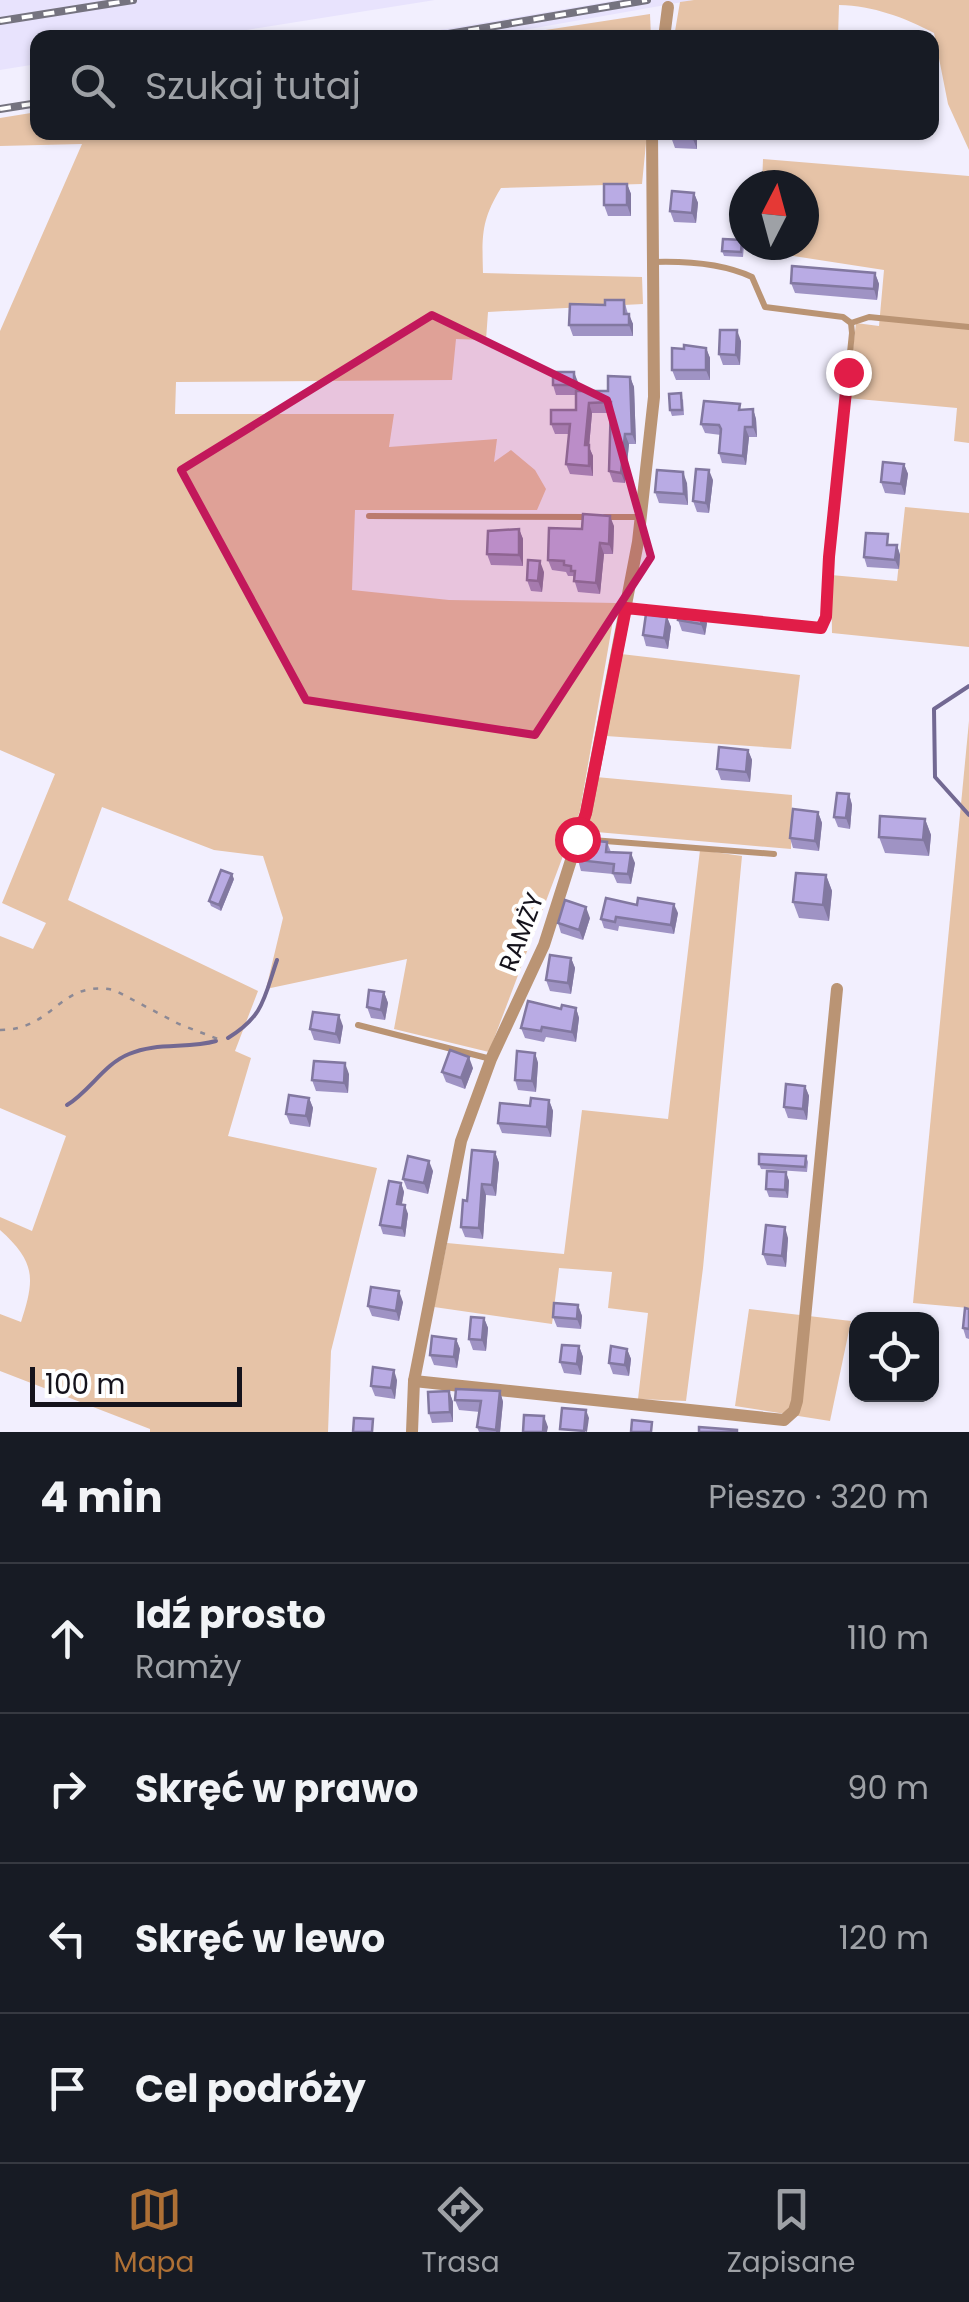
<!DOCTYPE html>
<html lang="pl">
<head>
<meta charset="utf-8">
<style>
	:root { --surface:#171b24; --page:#242831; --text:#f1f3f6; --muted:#9ea1a6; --line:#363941; --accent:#ae7035 }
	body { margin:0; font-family:Poppins,sans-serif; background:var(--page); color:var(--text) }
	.controls { position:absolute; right:30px; bottom:30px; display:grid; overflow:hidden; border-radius:20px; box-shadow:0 2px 8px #0004 }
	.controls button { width:90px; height:90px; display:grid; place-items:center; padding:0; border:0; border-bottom:2px solid var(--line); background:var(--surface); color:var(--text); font:50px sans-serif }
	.compass { position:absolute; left:729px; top:170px; width:90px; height:90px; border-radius:50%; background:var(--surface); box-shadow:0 2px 8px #0004; rotate:6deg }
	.scale { position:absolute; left:30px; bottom:25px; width:212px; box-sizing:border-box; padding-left:10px; border:5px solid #15131c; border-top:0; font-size:28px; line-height:35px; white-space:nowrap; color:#15131c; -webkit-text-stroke:8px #fff; paint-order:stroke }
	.stop { position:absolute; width:30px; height:30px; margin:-22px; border:8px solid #e11d48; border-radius:50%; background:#fff }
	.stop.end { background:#e11d48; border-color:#fff; box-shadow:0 2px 10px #0008 }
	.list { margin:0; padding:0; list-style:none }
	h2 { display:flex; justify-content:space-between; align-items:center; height:130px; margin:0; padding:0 40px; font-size:42px }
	h2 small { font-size:32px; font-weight:400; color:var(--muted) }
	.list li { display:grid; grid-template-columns:65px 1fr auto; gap:30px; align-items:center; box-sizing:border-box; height:150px; padding:0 40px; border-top:2px solid var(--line) }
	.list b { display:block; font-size:38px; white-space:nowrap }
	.list p { margin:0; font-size:32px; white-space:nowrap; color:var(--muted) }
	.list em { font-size:32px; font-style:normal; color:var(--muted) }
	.icon { flex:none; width:55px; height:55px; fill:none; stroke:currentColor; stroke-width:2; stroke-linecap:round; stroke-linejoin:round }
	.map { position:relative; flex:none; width:969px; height:1432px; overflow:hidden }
	.search { position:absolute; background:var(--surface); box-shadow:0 2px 8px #0004; left:30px; right:30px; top:30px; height:110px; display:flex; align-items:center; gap:25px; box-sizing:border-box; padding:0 35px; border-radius:20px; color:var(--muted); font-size:38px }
	.sheet { height:730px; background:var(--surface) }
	nav { display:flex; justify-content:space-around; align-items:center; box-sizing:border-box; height:140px; border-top:2px solid var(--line); background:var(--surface); font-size:28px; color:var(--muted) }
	nav a { display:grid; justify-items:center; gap:5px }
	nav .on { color:var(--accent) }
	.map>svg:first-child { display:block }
	.built { fill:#e8e3fd }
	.green { fill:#e6c3a7 }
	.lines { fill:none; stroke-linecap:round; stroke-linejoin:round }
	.stream { stroke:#726892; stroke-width:4 }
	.path { stroke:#8c8995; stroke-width:2.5; stroke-dasharray:5 8; stroke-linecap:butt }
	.service { stroke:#ba9474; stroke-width:6 }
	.minor { stroke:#ba9474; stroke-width:12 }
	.rail-casing { stroke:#75737f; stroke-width:8 }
	.rail { stroke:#fff; stroke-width:4; stroke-dasharray:11; stroke-linecap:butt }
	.wall { fill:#9f93c4 }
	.shaded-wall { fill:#8278a0 }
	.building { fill:#b9abe4; stroke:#8278a0; stroke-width:2.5 }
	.route { stroke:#e11d48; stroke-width:12 }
	.marked { fill:#c2185b; fill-opacity:0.2; stroke:#c2185b; stroke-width:8; stroke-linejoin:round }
	.labels { text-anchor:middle; stroke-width:9; stroke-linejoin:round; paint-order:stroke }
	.street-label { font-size:25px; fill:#15131c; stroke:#fff }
</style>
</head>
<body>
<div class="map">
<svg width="969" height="1432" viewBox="0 0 969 1432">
	<rect width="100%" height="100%" fill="#f2effe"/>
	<g class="built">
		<polygon points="0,0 435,0 203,37 38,38 37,64 0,70"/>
		<polygon points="618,0 694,0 484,37 392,38"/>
	</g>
	<g class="green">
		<path d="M694,0h275v150l-21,-46 -14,-71c-31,-16 -60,-27 -95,-28l-1,32h-164l6,-35z"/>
		<polygon points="650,14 651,37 499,37"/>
		<path d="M37,112l1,20 609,1 -5,51 -141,4c-20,32 -19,48 -18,85l159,4 1,27 -155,8 -2,28 -30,-1 -4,41 -276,2 -1,32h219l-5,33 108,-8 -3,23 17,-12 24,20 11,19 -9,21h-182l-3,80 97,10 167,3 -36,208 -91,241 -95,-23 13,-70 -141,30 17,-71 -20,-62 -49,-6 -112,-43 -34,93 190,91 -23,60 16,7 -23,78 149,32 -46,183 -3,81h-178v-3l-150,-58v-57l21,8c14,-43 15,-60 -21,-92v-13l32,14 34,-95 -66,-28v-172l33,13 13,-26 -44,-20 53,-129 -55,-24v-419l82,-187 -82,2v-28z"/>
		<polygon points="763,159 969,176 969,443 954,441 957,408 847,398 856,323 879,326 884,270 761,251 761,245 804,245 804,185 762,185"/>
		<polygon points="905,507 969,513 969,647 832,633 831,575 897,581"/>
		<polygon points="621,654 800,675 791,749 606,736"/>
		<polygon points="969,721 969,1308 913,1303"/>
		<polygon points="596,777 792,795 791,849 585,831"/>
		<polygon points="700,850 742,856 703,1268 686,1401 638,1399 648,1313 608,1308 612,1272 559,1268 552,1324 434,1307 447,1243 564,1254 582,1110 668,1119"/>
		<polygon points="749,1309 851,1321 830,1421 735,1406"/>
	</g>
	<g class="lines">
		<g class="stream">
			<polyline points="969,686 934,709 935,777 969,815"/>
			<path d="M228,1038c36,-22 36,-40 49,-78"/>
			<path d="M67,1105c23,-14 37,-41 62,-51 27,-12 59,-5 87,-13"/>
		</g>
		<path class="path" d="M0,1030c55,0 59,-51 114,-40l65,34 44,17"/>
		<g class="service">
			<path d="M653,262c32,-1 69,1 99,15l13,30 78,10 8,6 1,10 -23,224 -2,60 -6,11 -121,-13"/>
			<polyline points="851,323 869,317 969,327"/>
			<polyline points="369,516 588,517"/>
			<polyline points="605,517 641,517"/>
			<polyline points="626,608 688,614"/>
			<polyline points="579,839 774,854"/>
			<polyline points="358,1025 491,1059"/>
		</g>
		<g class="minor">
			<polyline points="664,38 668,7"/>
			<polyline points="414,1381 784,1420 794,1411 797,1401 837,989"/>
			<polyline points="412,1432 414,1381 461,1141 491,1059 544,945 586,813 638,542 654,397 652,132"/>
		</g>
		<defs>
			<g id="rail">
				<polyline points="0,21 133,0"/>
				<polyline points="425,38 647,0"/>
				<polyline points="0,109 38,103"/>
			</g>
		</defs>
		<use href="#rail" class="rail-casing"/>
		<use href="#rail" class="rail"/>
	</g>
	<g class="wall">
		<polygon points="671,132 721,132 721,140 697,140 697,149 675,148 671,137"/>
		<polygon points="627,184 631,194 631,216 608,216 604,205"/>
		<polygon points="694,193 698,203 696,223 674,222 670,211"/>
		<polygon points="744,246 743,257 724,256 722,251"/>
		<polygon points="875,273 879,284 877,300 795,293 791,283"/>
		<polygon points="624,300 628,314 633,324 633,336 573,336 569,325 605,305"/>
		<polygon points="741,341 740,365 723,365 719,354"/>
		<polygon points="706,348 710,358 710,380 676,380 672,370 684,349"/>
		<polygon points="630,377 634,387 636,444 629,444 625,483 613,482 609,471 611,413 592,413 589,447 593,456 593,476 570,474 566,464 569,434 555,434 551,424 576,410 576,395 556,395 553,385 578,382 578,391 608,391"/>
		<polygon points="683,399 684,415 672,416 670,410"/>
		<polygon points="753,409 756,419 757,437 749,437 746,465 722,463 719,453 721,435 705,433 701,424 742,410"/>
		<polygon points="904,464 908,474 905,495 885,493 881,482"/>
		<polygon points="713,480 709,513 697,512 693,501"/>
		<polygon points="687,483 688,505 659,503 655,492"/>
		<polygon points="614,526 613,554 604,554 600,594 578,592 573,576 568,576 566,572 552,570 548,560 582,529"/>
		<polygon points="519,529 523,539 523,566 491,565 487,554"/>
		<polygon points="891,545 897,545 900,555 899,569 867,567 864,557"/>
		<polygon points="544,572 542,592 531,591 527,580"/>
		<polygon points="667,617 671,627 668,649 646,646 643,635"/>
		<polygon points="678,620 707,623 705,635 682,631"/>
		<polygon points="748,750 752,760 750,782 721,780 717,769"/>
		<polygon points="849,794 852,805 850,829 838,827 834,817"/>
		<polygon points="818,812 822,823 819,851 793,848 790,838"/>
		<polygon points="925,819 931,835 929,856 885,853 879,837"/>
		<polygon points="607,842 611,852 635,863 631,884 617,883 613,874 581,871 578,860 585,852"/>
		<polygon points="826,875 832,891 829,921 799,918 793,902"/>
		<polygon points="234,879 221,911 211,906 209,901"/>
		<polygon points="606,898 678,913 674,934 619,926 618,931 604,928 601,919"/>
		<polygon points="590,918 583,940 561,933 558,923"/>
		<polygon points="571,958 575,968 571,994 550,991 546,980"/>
		<polygon points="384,992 388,1003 385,1020 371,1018 367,1007"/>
		<polygon points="576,1008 579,1018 576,1042 546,1037 544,1042 525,1038 521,1028 561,1009"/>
		<polygon points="343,1026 340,1044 314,1040 310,1029"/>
		<polygon points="535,1053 538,1063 536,1092 518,1090 515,1080"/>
		<polygon points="473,1068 465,1089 446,1082 442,1072"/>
		<polygon points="349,1074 348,1093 316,1091 312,1080"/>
		<polygon points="805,1086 809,1096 807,1120 788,1118 784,1107"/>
		<polygon points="309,1098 313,1108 310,1127 290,1124 286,1114"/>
		<polygon points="549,1100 553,1111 551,1137 502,1133 498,1123 530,1106"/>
		<polygon points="495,1152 499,1163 496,1196 486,1195 483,1239 465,1237 461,1227 467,1201"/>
		<polygon points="806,1156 808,1162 807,1172 761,1169 759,1164"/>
		<polygon points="433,1171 428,1194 407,1189 403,1179"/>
		<polygon points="786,1172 789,1181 788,1198 769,1197 766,1189"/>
		<polygon points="401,1183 404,1192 402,1204 408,1214 405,1237 383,1234 380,1225"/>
		<polygon points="788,1238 786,1267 767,1265 763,1254"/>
		<polygon points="403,1302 399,1321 372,1316 368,1306"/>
		<polygon points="578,1305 582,1316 581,1329 557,1327 553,1317"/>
		<polygon points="969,1309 969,1339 966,1338 963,1328"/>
		<polygon points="484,1318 488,1328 486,1351 473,1350 469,1339"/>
		<polygon points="456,1339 460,1349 457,1368 434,1365 430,1355"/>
		<polygon points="579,1346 583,1357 581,1375 564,1373 560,1362"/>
		<polygon points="627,1349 631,1359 629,1376 613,1374 609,1363"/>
		<polygon points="397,1380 395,1399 375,1396 371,1386"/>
		<polygon points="449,1391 453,1402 453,1422 432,1423 429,1413"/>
		<polygon points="500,1391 503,1402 500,1432 479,1432 477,1427 480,1412 459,1410 455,1400"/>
	</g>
	<g class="shaded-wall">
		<polygon points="693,132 697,140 697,149 693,139"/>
		<polygon points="627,184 631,194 631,216 627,205"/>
		<polygon points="694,193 698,203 696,223 692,213"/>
		<polygon points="875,273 879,284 877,300 874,289"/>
		<polygon points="629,314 633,324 633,336 629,325"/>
		<polygon points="737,330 741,341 740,365 736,355"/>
		<polygon points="706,348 710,358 710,380 706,370"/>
		<polygon points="574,372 578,382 578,395 574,385"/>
		<polygon points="630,377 634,387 636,444 632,434"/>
		<polygon points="589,403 592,413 589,447 593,456 593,476 585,445"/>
		<polygon points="753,409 756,419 757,437 753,427"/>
		<polygon points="745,427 749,437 746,465 743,456"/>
		<polygon points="625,434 629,444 625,483 621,473"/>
		<polygon points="904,464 908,474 905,495 901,484"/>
		<polygon points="709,470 713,480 709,513 706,503"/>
		<polygon points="683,472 687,483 688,505 684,494"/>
		<polygon points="610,516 614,526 613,554 609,544"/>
		<polygon points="519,529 523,539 523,566 519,555"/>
		<polygon points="600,543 604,554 600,594 596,583"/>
		<polygon points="897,545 900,555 899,569 895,560"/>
		<polygon points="540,561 544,572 542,592 538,581"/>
		<polygon points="703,613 707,623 705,635 701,624"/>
		<polygon points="667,617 671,627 668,649 664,638"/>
		<polygon points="748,750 752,760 750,782 746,772"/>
		<polygon points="849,794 852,805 850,829 846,818"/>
		<polygon points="818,812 822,823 819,851 815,841"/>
		<polygon points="925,819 931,835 929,856 923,840"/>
		<polygon points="631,853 635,863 631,884 628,874"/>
		<polygon points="232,874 234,879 221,911 219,905"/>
		<polygon points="826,875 832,891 829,921 823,905"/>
		<polygon points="674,904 678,913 674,934 671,925"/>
		<polygon points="586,907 590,918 583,940 579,930"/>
		<polygon points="571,958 575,968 571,994 568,983"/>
		<polygon points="384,992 388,1003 385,1020 381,1010"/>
		<polygon points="576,1008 579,1018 576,1042 572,1032"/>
		<polygon points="339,1015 343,1026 340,1044 336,1034"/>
		<polygon points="535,1053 538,1063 536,1092 532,1081"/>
		<polygon points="469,1057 473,1068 465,1089 461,1078"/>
		<polygon points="345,1063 349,1074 348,1093 344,1083"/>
		<polygon points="805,1086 809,1096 807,1120 803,1109"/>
		<polygon points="309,1098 313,1108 310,1127 306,1116"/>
		<polygon points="549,1100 553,1111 551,1137 547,1127"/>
		<polygon points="495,1152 499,1163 496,1196 492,1185"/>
		<polygon points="429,1161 433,1171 428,1194 424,1183"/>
		<polygon points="786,1172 789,1181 788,1198 785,1190"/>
		<polygon points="401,1183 404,1192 400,1213 397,1204"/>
		<polygon points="482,1184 486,1195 483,1239 479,1228"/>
		<polygon points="405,1205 408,1214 405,1237 402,1228"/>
		<polygon points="785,1227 788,1238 786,1267 782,1256"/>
		<polygon points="399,1291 403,1302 399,1321 396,1311"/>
		<polygon points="578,1305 582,1316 581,1329 577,1319"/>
		<polygon points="484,1318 488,1328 486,1351 482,1340"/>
		<polygon points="456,1339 460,1349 457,1368 454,1357"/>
		<polygon points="579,1346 583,1357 581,1375 577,1364"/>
		<polygon points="627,1349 631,1359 629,1376 625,1365"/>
		<polygon points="394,1370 397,1380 395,1399 391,1388"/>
		<polygon points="449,1391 453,1402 453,1422 450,1412"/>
		<polygon points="500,1391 503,1402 500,1432 496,1432"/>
		<polygon points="586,1410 589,1418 587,1432 584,1431"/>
		<polygon points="544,1416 548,1427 547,1432 543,1432"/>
	</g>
	<g class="building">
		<polygon points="671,132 693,132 693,139 671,137"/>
		<rect x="604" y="184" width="23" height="21"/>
		<polygon points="672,191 694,193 692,213 670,211"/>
		<polygon points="723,239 742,240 741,252 722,251"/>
		<polygon points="792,266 875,273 874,289 791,283"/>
		<polygon points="605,300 624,300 624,314 629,314 629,325 569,325 570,304 605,305"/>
		<polygon points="720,330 737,330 736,355 719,354"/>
		<polygon points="684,345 706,348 706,370 672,370 672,348 684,349"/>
		<rect x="553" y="372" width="21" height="13"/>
		<polygon points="608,376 630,377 632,434 625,434 621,473 609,471 611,402 589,403 585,445 589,445 589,466 566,464 570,424 551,424 551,410 576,410 576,391 608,391"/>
		<polygon points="681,393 682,410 670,410 669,394"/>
		<polygon points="704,401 740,404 739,410 753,409 753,427 745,427 743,456 719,453 721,429 719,425 701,424"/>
		<polygon points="883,462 904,464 901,484 881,482"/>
		<polygon points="696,469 709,470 706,503 693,501"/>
		<polygon points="657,470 683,472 684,494 655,492"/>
		<polygon points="583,514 610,516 609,544 600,543 596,583 574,581 575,571 571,571 571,566 564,565 564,561 548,560 549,528 582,529"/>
		<polygon points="519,529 519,555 487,554 488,531"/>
		<polygon points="866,533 888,534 887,545 897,545 895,560 864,557"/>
		<polygon points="528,560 540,561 538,581 527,580"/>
		<polygon points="680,610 703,613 701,624 678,620"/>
		<polygon points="646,614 667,617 664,638 643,635"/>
		<polygon points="719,747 748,750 746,772 717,769"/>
		<polygon points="837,793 849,794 846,818 834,817"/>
		<polygon points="793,809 818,812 815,841 790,838"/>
		<polygon points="880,816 925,819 923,840 879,837"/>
		<polygon points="586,840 607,842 606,852 631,853 628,874 613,873 614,864 578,860 578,852 585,852"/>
		<polygon points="221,870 232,874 219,905 209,901"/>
		<polygon points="796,873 826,875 823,905 793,902"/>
		<polygon points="606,898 637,905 638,898 674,904 671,925 616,917 615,922 601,919"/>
		<polygon points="565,900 586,907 579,930 558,923"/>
		<polygon points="550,955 571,958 568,983 546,980"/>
		<polygon points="369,990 384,992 381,1010 367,1007"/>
		<polygon points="528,1001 561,1009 562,1005 576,1008 572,1032 542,1027 541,1031 521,1028"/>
		<polygon points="313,1012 339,1015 336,1034 310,1029"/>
		<polygon points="450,1050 469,1057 461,1078 442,1072"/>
		<polygon points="517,1051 535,1053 532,1081 515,1080"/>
		<polygon points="314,1061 345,1063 344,1083 312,1080"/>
		<polygon points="786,1084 805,1086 803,1109 784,1107"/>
		<polygon points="289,1095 309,1098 306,1116 286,1114"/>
		<polygon points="531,1098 549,1100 547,1127 498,1123 500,1103 530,1106"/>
		<polygon points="472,1150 495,1152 492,1185 482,1184 479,1228 461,1227 463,1200 467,1201"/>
		<polygon points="759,1154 806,1156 805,1167 759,1164"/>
		<polygon points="408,1156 429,1161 424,1183 403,1179"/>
		<polygon points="767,1171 786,1172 785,1190 766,1189"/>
		<polygon points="389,1181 401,1183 397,1204 405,1205 402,1228 380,1225"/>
		<polygon points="766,1225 785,1227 782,1256 763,1254"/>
		<polygon points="371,1287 399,1291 396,1311 368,1306"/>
		<polygon points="554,1303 578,1305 577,1319 553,1317"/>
		<polygon points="965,1308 969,1309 969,1329 963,1328"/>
		<polygon points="471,1317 484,1318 482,1340 469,1339"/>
		<polygon points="432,1336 456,1339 454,1357 430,1355"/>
		<polygon points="562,1345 579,1346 577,1364 560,1362"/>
		<polygon points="611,1346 627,1349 625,1365 609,1363"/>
		<polygon points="373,1367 394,1370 391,1388 371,1386"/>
		<polygon points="456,1389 500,1391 496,1430 477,1427 481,1401 455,1400"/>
		<polygon points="449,1391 450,1412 429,1413 428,1392"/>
		<polygon points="562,1408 586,1410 584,1431 560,1429"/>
		<polygon points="524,1415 544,1416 543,1432 523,1432"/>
		<polygon points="354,1418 373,1419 372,1432 353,1432"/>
		<polygon points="632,1420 652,1422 651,1432 631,1432"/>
		<polygon points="699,1427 737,1430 737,1432 699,1432"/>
	</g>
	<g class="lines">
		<polyline class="route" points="577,839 586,813 626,608 821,628 826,617 829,557 848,372"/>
	</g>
	<path class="marked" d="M432,315l175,85 44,157 -116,178 -229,-35 -125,-230z"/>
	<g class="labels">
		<g class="street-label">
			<text transform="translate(521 932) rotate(-69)" y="9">RAMŻY</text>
		</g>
	</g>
</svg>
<div class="controls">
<button><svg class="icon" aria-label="locate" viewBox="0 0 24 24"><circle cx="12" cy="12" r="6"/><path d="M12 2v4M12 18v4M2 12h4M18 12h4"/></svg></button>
</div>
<svg class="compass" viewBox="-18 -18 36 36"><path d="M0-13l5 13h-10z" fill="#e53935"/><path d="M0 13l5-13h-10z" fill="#9ea1a6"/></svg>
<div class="scale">100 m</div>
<div class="stop" style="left:577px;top:839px"></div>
<div class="stop end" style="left:848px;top:372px"></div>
<div class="search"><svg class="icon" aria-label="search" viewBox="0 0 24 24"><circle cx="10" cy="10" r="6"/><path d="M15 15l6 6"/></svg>Szukaj tutaj</div>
</div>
<section class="sheet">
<h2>4 min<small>Pieszo · 320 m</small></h2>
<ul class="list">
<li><svg class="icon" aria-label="ahead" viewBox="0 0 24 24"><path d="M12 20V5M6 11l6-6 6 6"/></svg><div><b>Idź prosto</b><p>Ramży</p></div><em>110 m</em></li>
<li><svg class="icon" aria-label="right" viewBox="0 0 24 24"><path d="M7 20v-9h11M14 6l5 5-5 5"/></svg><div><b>Skręć w prawo</b></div><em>90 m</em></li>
<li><svg class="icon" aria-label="left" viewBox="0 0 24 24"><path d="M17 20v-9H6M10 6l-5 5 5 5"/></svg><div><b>Skręć w lewo</b></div><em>120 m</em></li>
<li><svg class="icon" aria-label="arrive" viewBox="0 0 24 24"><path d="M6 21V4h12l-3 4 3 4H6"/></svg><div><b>Cel podróży</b></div></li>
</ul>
</section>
<nav>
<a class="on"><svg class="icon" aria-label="map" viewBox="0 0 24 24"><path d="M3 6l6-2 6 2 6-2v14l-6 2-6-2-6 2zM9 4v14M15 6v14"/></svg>Mapa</a>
<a><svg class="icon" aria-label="directions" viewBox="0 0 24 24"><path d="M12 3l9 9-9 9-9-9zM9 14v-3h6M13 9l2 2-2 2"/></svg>Trasa</a>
<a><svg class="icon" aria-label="saved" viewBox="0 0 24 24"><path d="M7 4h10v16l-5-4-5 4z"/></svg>Zapisane</a>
</nav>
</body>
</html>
